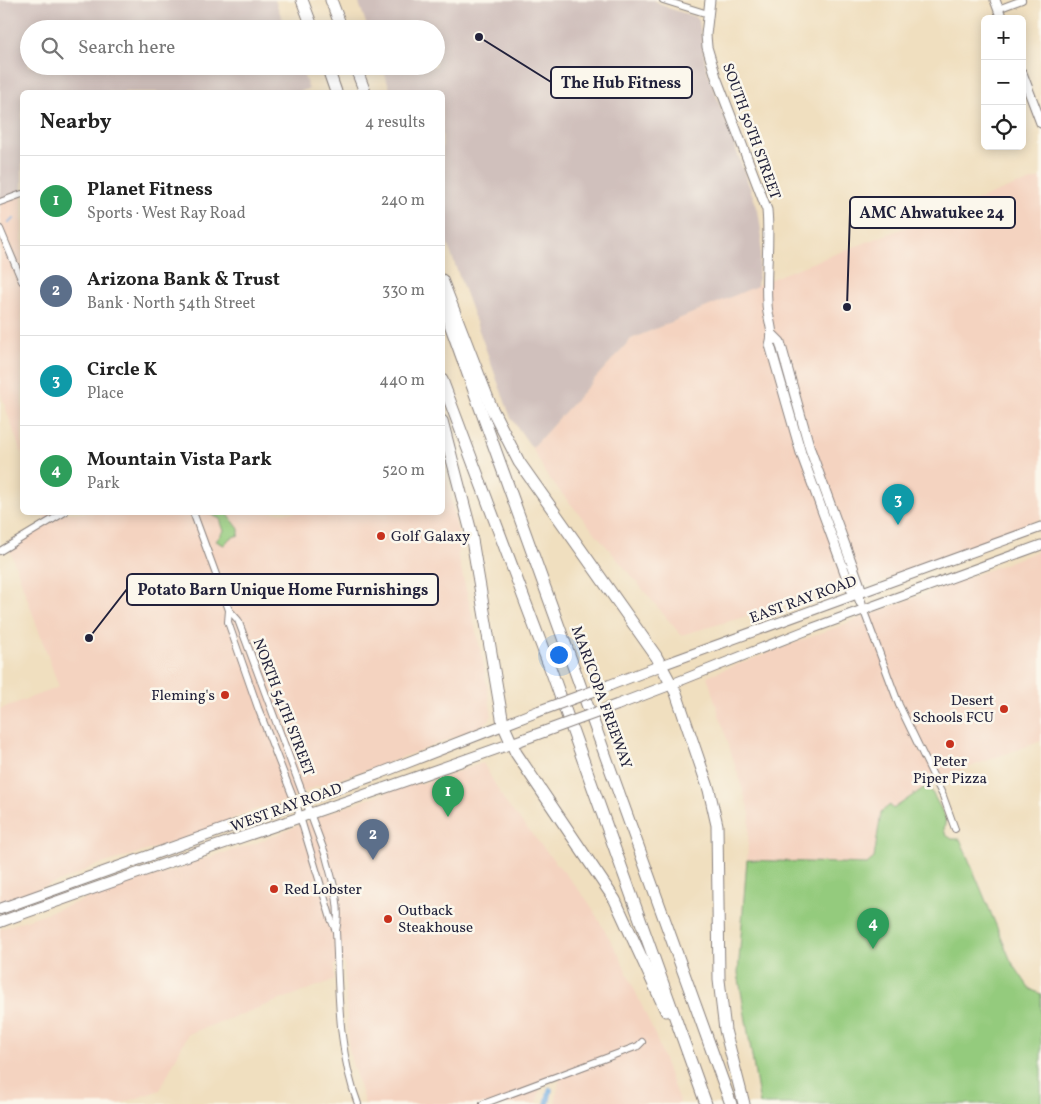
<!DOCTYPE html>
<html lang="en">
<head>
<meta charset="utf-8">
<style>
	:root { --surface:#fff; --page:#f2f2f2; --text:#222; --muted:#767676; --line:#e0e0e0; --accent:#db2777 }
	body { margin:0; font-family:Vollkorn,serif; background:var(--page); color:var(--text) }
	.controls { position:absolute; right:15px; top:15px; display:grid; overflow:hidden; border-radius:8px; box-shadow:0 2px 12px #0003 }
	.controls button { width:45px; height:45px; display:grid; place-items:center; padding:0; border:0; border-bottom:1px solid var(--line); background:var(--surface); color:var(--text); font:25px sans-serif }
	.you { position:absolute; left:558px; top:654px; width:18px; height:18px; margin:-12px; border:4px solid #fff; border-radius:50%; background:#1a73e8; box-shadow:0 0 0 8px #1a73e833 }
	.badge { display:grid; place-items:center; width:32px; height:32px; border-radius:50%; background:var(--accent); color:#fff; font-size:16px; font-weight:700 }
	.pin { position:absolute; translate:-50% -41px; filter:drop-shadow(0 1px 2px #0008) }
	.pin::after { content:''; position:absolute; top:26px; width:18px; height:15px; background:inherit; clip-path:polygon(0 0,100% 0,50% 100%) }
	.list { margin:0; padding:0; list-style:none }
	h2 { display:flex; justify-content:space-between; align-items:center; height:65px; margin:0; padding:0 20px; font-size:21px }
	h2 small { font-size:16px; font-weight:400; color:var(--muted) }
	.list li { display:grid; grid-template-columns:32px 1fr auto; gap:15px; align-items:center; box-sizing:border-box; height:90px; padding:0 20px; border-top:1px solid var(--line) }
	.list b { display:block; font-size:19px; white-space:nowrap }
	.list p { margin:0; font-size:16px; white-space:nowrap; color:var(--muted) }
	.list em { font-size:16px; font-style:normal; color:var(--muted) }
	.icon { flex:none; width:28px; height:28px; fill:none; stroke:currentColor; stroke-width:2; stroke-linecap:round; stroke-linejoin:round }
	.map { position:relative; flex:none; width:1041px; height:1104px; overflow:hidden }
	.search { position:absolute; background:var(--surface); box-shadow:0 2px 12px #0003; left:20px; top:20px; width:425px; height:55px; display:flex; align-items:center; gap:12px; box-sizing:border-box; padding:0 18px; border-radius:28px; color:var(--muted); font-size:19px }
	.panel { position:absolute; background:var(--surface); box-shadow:0 2px 12px #0003; left:20px; top:90px; width:425px; height:425px; border-radius:8px }
	.map>svg:first-child { display:block }
	.built { fill:#f4d3c0 }
	.industrial { fill:#d0c0bc }
	.green { fill:#94cb7d; stroke:#5b765c }
	.lines { fill:none; stroke-linecap:round; stroke-linejoin:round }
	.stream { stroke:#70abe1; stroke-width:2 }
	.canal { stroke:#70abe1; stroke-width:5.5 }
	.street-casing { stroke:#89807d; stroke-width:8 }
	.secondary-casing { stroke:#89807d; stroke-width:11 }
	.primary-casing { stroke:#89807d; stroke-width:12 }
	.highway-casing { stroke:#89807d; stroke-width:13 }
	.street { stroke:#fff; stroke-width:6 }
	.secondary { stroke:#fff; stroke-width:9 }
	.primary { stroke:#fff; stroke-width:10 }
	.highway { stroke:#fff; stroke-width:11 }
	.primary-bridge-casing { stroke:#89807d; stroke-width:12; stroke-linecap:butt }
	.primary-bridge { stroke:#fff; stroke-width:10 }
	.poi-dot { fill:#c8321e; stroke:#fbf7ec; stroke-width:2 }
	.labels { text-anchor:middle; stroke-width:5; stroke-linejoin:round; paint-order:stroke }
	.street-label { font-size:15px; fill:#22223b; stroke:#fbf7ec }
	.poi-label { font-size:15px; fill:#22223b; stroke:#fbf7ec; text-anchor:start }
	.leader { fill:none; stroke:#22223b; stroke-width:2 }
	.callout-dot { fill:#22223b; stroke:#fbf7ec; stroke-width:2 }
	.callout { fill:#fbf7ec; stroke:#22223b; stroke-width:2 }
	.callout-label { font-size:16px; text-anchor:middle; font-weight:bold; fill:#22223b }
</style>
</head>
<body>
<div class="map">
<svg width="1041" height="1104" viewBox="0 0 1041 1104">
	<rect width="100%" height="100%" fill="#fbf7ec"/>
	<filter id="ink" filterUnits="userSpaceOnUse"><feTurbulence type="fractalNoise" baseFrequency=".02" numOctaves="2"/><feDisplacementMap in="SourceGraphic" scale="10" xChannelSelector="R" yChannelSelector="G"/><feConvolveMatrix kernelMatrix="1 2 1 2 8 2 1 2 1" color-interpolation-filters="sRGB"/></filter>
	<filter id="wash" filterUnits="userSpaceOnUse"><feTurbulence type="fractalNoise" baseFrequency=".0096" numOctaves="4" result="noise"/><feDisplacementMap in="SourceGraphic" scale="20" xChannelSelector="R" yChannelSelector="G"/><feGaussianBlur stdDeviation="1.12" result="paint"/><feColorMatrix in="noise" values="0 0 0 0 0 0 0 0 0 0 0 0 0 0 0 0 0 1.4 0 .05"/><feComposite in="paint" operator="in"/></filter>
	<g filter="url(#wash)">
		<rect width="100%" height="100%" fill="#f0dfbf"/>
		<g class="built">
			<polygon points="1041,178 1041,519 1007,532 989,541 870,586 862,583 681,635 548,477 532,448 631,339 783,274 1019,184 1020,185"/>
			<polygon points="22,194 22,455 0,392 0,202"/>
			<polygon points="443,460 458,533 458,556 483,661 492,716 489,720 474,730 382,765 318,786 283,802 248,812 209,830 163,846 94,866 74,876 0,903 0,709 59,687 8,545 46,522 43,513 442,512"/>
			<polygon points="1041,550 1041,741 942,777 893,809 890,805 881,812 874,859 867,864 747,860 750,813 707,676"/>
			<polygon points="483,763 505,802 587,900 618,953 655,1035 680,1104 555,1104 560,1076 541,1083 537,1104 365,1104 352,1063 348,1042 344,962 334,965 334,980 188,1034 160,1090 120,1104 0,1104 0,929 81,901 100,891 177,870 190,863 257,843 325,814 410,784 424,783"/>
		</g>
		<g class="industrial">
			<polygon points="0,0 275,0 286,29 29,29 29,66 300,66 309,89 297,92 22,92 22,194 0,202"/>
			<polygon points="358,0 654,0 668,8 696,17 699,20 706,67 758,210 762,237 757,286 631,339 532,448 511,418 443,232 442,92 391,92 382,66 436,66 436,29 368,29"/>
		</g>
		<g class="green">
			<polygon points="208,513 227,513 239,529 239,535 230,538 224,545 216,541 224,531 220,519"/>
			<polygon points="928,785 946,818 944,830 946,835 952,839 960,839 1011,961 1030,989 1041,994 1041,1104 760,1104 738,973 747,860 867,864 874,858 881,812 890,805 893,809"/>
		</g>
		<g class="lines">
			<polyline class="stream" points="9,222 14,219"/>
			<polyline class="canal" points="547,1104 550,1090"/>
		</g>
	</g>
	<g filter="url(#ink)">
		<g class="lines">
			<defs>
				<g id="street">
					<polyline points="663,0 708,14"/>
					<polyline points="998,9 1022,0"/>
					<polyline points="0,202 22,194"/>
					<polyline points="0,229 22,281"/>
					<path d="M193,512l36,98 9,10 88,236c6,24 16,50 10,75 3,58 1,118 22,173"/>
					<polyline points="0,551 65,512"/>
					<polyline points="862,606 899,705 943,796 955,829"/>
					<polyline points="229,610 228,622 258,708 298,810 331,919 336,931"/>
					<polyline points="483,1104 638,1046 642,1042"/>
				</g>
				<g id="secondary">
					<path d="M710,0l-4,35 1,12 9,30 51,133c3,31 -2,62 0,93 0,15 8,27 3,42l31,108 50,136 7,6 3,8"/>
					<polyline points="995,0 1002,19"/>
					<polyline points="1022,73 1041,123"/>
					<polyline points="773,335 780,342 810,449 860,586 858,595"/>
					<polyline points="662,665 1041,527"/>
					<polyline points="672,684 805,631 1041,545"/>
				</g>
				<g id="primary">
					<polyline points="610,685 662,665"/>
					<polyline points="617,705 672,684"/>
					<polyline points="0,909 378,774 539,711"/>
					<path d="M0,922c181,-66 365,-125 546,-191"/>
				</g>
				<g id="highway">
					<polyline points="302,0 313,29"/>
					<polyline points="331,0 342,29"/>
					<polyline points="327,66 336,92"/>
					<polyline points="355,66 365,92"/>
					<polyline points="442,280 492,409 519,462 656,656 676,693 709,790 717,825 719,980 725,1030 744,1104"/>
					<polyline points="442,302 731,1104"/>
					<polyline points="442,380 552,673 706,1104"/>
					<polyline points="442,421 470,528 503,724 516,753 615,900 666,1011"/>
				</g>
			</defs>
			<use href="#street" class="street-casing"/>
			<use href="#secondary" class="secondary-casing"/>
			<use href="#primary" class="primary-casing"/>
			<use href="#highway" class="highway-casing"/>
			<use href="#street" class="street"/>
			<use href="#secondary" class="secondary"/>
			<use href="#primary" class="primary"/>
			<use href="#highway" class="highway"/>
			<defs>
				<g id="primary-bridge">
					<polyline points="539,711 610,685"/>
					<polyline points="546,731 617,705"/>
				</g>
			</defs>
			<use href="#primary-bridge" class="primary-bridge-casing"/>
			<use href="#primary-bridge" class="primary-bridge"/>
		</g>
	</g>
	<g class="poi-dot">
		<circle cx="381" cy="536" r="5"/>
		<circle cx="225" cy="695" r="5"/>
		<circle cx="1004" cy="709" r="5"/>
		<circle cx="950" cy="744" r="5"/>
		<circle cx="274" cy="889" r="5"/>
		<circle cx="388" cy="919" r="5"/>
	</g>
	<g class="labels">
		<g class="street-label">
			<text transform="translate(752 131) rotate(70)" y="5">SOUTH 50TH STREET</text>
			<text transform="translate(803 599) rotate(-20)" y="5">EAST RAY ROAD</text>
			<text transform="translate(602 697) rotate(70)" y="5">MARICOPA FREEWAY</text>
			<text transform="translate(284 707) rotate(69)" y="5">NORTH 54TH STREET</text>
			<text transform="translate(286 807) rotate(-20)" y="5">WEST RAY ROAD</text>
		</g>
		<g class="poi-label">
			<text x="391" y="541">Golf Galaxy</text>
			<text x="215" y="700" text-anchor="end">Fleming's</text>
			<text x="994" y="705" text-anchor="end">Desert<tspan x="994" dy="17">Schools FCU</tspan></text>
			<text x="950" y="766" text-anchor="middle">Peter<tspan x="950" dy="17">Piper Pizza</tspan></text>
			<text x="284" y="894">Red Lobster</text>
			<text x="398" y="915">Outback<tspan x="398" dy="17">Steakhouse</tspan></text>
		</g>
	</g>
	<path class="leader" d="M479 37L551 82M847 307L850 212M89 638L127 589"/>
	<g class="callout-dot">
		<circle cx="479" cy="37" r="5"/>
		<circle cx="847" cy="307" r="5"/>
		<circle cx="89" cy="638" r="5"/>
	</g>
	<g class="callout">
		<rect x="551" y="67" width="141" height="31" rx="5"/>
		<rect x="850" y="197" width="165" height="31" rx="5"/>
		<rect x="127" y="574" width="311" height="31" rx="5"/>
	</g>
	<g class="callout-label">
		<text x="621" y="88">The Hub Fitness</text>
		<text x="932" y="218">AMC Ahwatukee 24</text>
		<text x="283" y="595">Potato Barn Unique Home Furnishings</text>
	</g>
</svg>
<div class="controls">
<button>+</button>
<button>−</button>
<button><svg class="icon" aria-label="locate" viewBox="0 0 24 24"><circle cx="12" cy="12" r="6"/><path d="M12 2v4M12 18v4M2 12h4M18 12h4"/></svg></button>
</div>
<div class="you"></div>
<div class="pin badge" style="left:448px;top:817px;background:#2e9e5b">1</div>
<div class="pin badge" style="left:373px;top:860px;background:#5c6f8a">2</div>
<div class="pin badge" style="left:898px;top:525px;background:#0f9aa8">3</div>
<div class="pin badge" style="left:873px;top:949px;background:#2e9e5b">4</div>
<div class="search"><svg class="icon" aria-label="search" viewBox="0 0 24 24"><circle cx="10" cy="10" r="6"/><path d="M15 15l6 6"/></svg>Search here</div>
<section class="panel">
<h2>Nearby<small>4 results</small></h2>
<ul class="list">
<li><span class="badge" style="background:#2e9e5b">1</span><div><b>Planet Fitness</b><p>Sports · West Ray Road</p></div><em>240 m</em></li>
<li><span class="badge" style="background:#5c6f8a">2</span><div><b>Arizona Bank &amp; Trust</b><p>Bank · North 54th Street</p></div><em>330 m</em></li>
<li><span class="badge" style="background:#0f9aa8">3</span><div><b>Circle K</b><p>Place</p></div><em>440 m</em></li>
<li><span class="badge" style="background:#2e9e5b">4</span><div><b>Mountain Vista Park</b><p>Park</p></div><em>520 m</em></li>
</ul>
</section>
</div>
</body>
</html>
